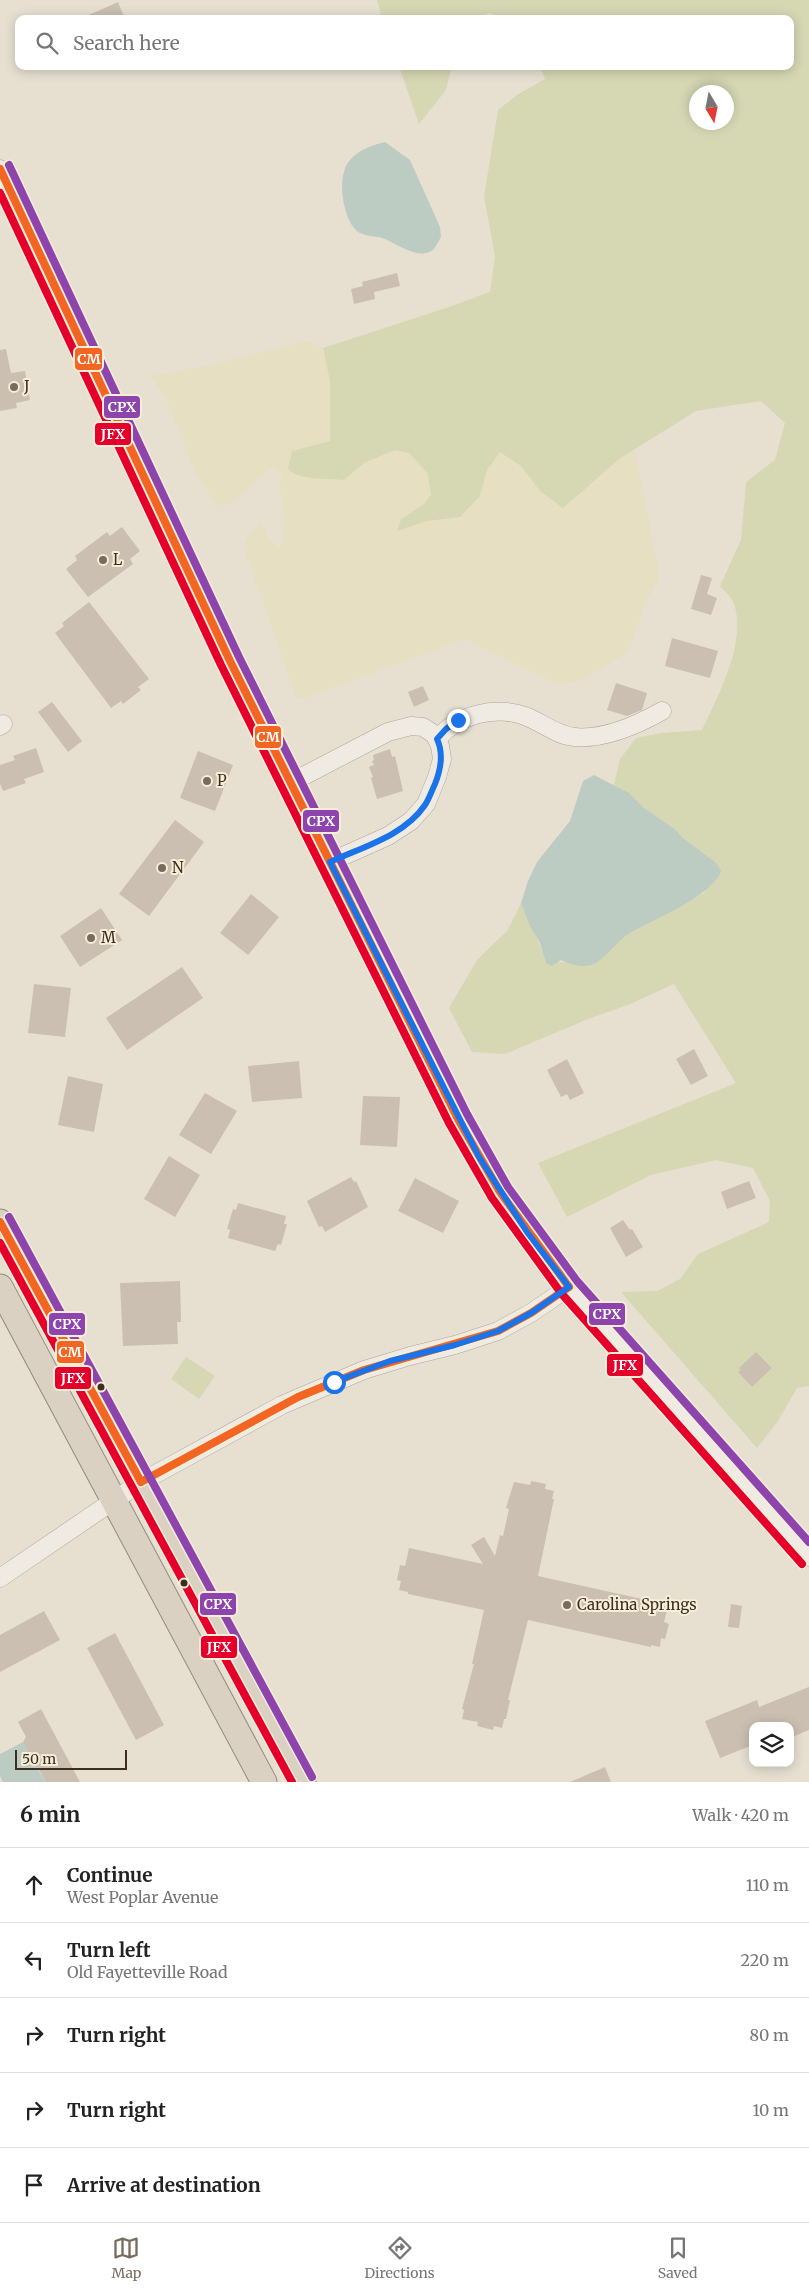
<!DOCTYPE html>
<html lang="en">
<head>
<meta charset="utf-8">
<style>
	:root { --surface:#fff; --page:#f6f6f6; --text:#222; --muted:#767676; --line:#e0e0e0; --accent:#786c5e }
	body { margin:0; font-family:Merriweather,serif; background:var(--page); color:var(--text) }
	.controls { position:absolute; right:15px; bottom:15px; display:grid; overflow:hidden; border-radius:10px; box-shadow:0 2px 12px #0003 }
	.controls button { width:45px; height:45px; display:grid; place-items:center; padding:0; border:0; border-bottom:1px solid var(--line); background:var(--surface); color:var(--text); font:25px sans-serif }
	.compass { position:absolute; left:689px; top:85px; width:45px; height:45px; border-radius:50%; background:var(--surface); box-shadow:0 2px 12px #0003; rotate:170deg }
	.scale { position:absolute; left:15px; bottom:12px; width:112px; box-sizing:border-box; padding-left:5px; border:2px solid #3d2e20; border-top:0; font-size:14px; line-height:18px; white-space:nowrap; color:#3d2e20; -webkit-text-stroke:4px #f7eed8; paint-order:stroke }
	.stop { position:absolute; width:15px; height:15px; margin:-11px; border:4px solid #1a73e8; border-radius:50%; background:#fff }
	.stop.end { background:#1a73e8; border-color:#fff; box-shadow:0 1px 5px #0008 }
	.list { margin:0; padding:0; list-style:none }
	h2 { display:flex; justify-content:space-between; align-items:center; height:65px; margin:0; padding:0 20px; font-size:21px }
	h2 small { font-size:16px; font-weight:400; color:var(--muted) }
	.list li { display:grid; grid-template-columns:32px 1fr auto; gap:15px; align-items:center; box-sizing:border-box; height:75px; padding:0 20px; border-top:1px solid var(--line) }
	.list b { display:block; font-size:19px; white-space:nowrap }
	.list p { margin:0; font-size:16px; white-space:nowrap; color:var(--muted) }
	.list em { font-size:16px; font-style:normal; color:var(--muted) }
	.icon { flex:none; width:28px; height:28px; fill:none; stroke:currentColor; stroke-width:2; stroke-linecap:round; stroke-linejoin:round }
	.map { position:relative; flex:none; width:809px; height:1782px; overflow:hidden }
	.search { position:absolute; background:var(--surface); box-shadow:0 2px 12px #0003; left:15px; right:15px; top:15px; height:55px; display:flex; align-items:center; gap:12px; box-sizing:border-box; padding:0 18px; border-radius:10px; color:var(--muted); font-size:19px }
	.sheet { height:440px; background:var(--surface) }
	nav { display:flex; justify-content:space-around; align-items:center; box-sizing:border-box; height:70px; border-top:1px solid var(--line); background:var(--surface); font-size:14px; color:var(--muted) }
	nav a { display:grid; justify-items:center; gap:2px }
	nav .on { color:var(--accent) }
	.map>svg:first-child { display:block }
	.farmland { fill:#e6dfc2 }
	.green { fill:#d6d7b3; fill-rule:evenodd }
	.water { fill:#bcccc2 }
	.building { fill:#cbbfb2 }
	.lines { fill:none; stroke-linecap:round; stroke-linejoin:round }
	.minor-casing { stroke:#ada599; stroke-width:19 }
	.highway-casing { stroke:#928b80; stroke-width:27 }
	.minor { stroke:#efebe3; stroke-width:18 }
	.highway { stroke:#dad1c2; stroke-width:25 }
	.bus-1-casing { stroke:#f7eed8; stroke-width:11 }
	.bus-2-casing { stroke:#f7eed8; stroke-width:11 }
	.bus-3-casing { stroke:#f7eed8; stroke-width:11 }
	.bus-1 { stroke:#f26522; stroke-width:8 }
	.bus-2 { stroke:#e4002b; stroke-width:8 }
	.bus-3 { stroke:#8e44ad; stroke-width:8 }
	.route { stroke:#1a73e8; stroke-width:6 }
	.poi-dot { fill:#786c5e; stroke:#f7eed8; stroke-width:2 }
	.bus-dot { fill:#3d2e20; stroke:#f7eed8; stroke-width:2 }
	.labels { text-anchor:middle; stroke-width:4; stroke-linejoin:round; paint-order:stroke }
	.poi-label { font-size:15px; fill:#3d2e20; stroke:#f7eed8; text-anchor:start }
	.line-badge { stroke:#f7eed8; stroke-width:2 }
	.badge-label { font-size:14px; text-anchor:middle; font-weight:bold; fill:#fff }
</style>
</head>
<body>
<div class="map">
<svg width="809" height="1782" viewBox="0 0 809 1782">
	<rect width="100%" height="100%" fill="#e7e0d1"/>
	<polygon class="farmland" points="307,341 323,348 330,381 330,441 292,451 292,474 344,480 364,463 395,450 409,453 428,474 431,495 424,504 401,519 397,531 427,521 460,517 480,496 487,470 500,452 521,466 540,491 619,459 635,450 660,577 645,603 629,652 580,681 556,684 465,639 302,699 296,697 243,546 251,531 262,522 268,538 279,548 283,539 284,518 279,482 282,473 274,467 260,477 232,504 217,505 195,472 167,401 151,376 215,364"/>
	<g class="green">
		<path d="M377,0h432v1386l-12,2 -19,33 -21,27 -136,-156 36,-1 23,-12 18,-25 71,-32 1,-21 -17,-33 -37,-8 -65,15 -84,42 -29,-54 198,-80 -62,-99 -46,21 -40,14 -83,35 -33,-2 -23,-44 28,-48 31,-30 13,-27c8,20 19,39 25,60 16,-3 31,1 47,1l32,-28 80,-44 -22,-54 -7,-8 -32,-22 -15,-15 -15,-8 6,-26 16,-21 26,-5 40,-3c16,-34 45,-88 32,-126 -2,-7 -10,-13 -14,-18l21,-46 5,-58 29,-22 10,-37 -24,-22 -65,10 -77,48 -56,49 -23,-17 -19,-25 -21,-14 -13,18 -7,26 -20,21 -33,4 -30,10 4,-12 23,-15 7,-9 -3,-21 -19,-21 -14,-3 -31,13 -20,17c-16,-2 -45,1 -56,-11l4,-18 38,-10v-60l-7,-33 126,-41 41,-15 5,-36 -11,-59 14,-87 19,-15 28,-16 -5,-13h250v-47h-290l-10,-6 -20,6h-88zM696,92h30v30h-30z"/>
		<polygon points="399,66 452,66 446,90 419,124"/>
		<polygon points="186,1357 215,1376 199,1399 171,1379"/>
	</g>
	<g class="water">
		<path d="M385,142l25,18 30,67 1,10c-2,3 -5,10 -8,13 -16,11 -36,-7 -51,-12 -10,-3 -21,-1 -28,-10 -12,-15 -18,-55 -3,-69 9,-10 22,-14 34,-17z"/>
		<path d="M594,775l35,18 15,15 32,22 7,8 33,25 5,8c-8,25 -71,50 -94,64 -12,8 -23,26 -36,30 -10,3 -21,-1 -30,-5l-9,6 -6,-3 -6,-20 -10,-17 -9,-23 7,-22 9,-19 33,-41 13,-40z"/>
		<polygon points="23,1742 31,1753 34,1763 36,1762 39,1767 37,1768 46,1782 3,1782 0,1776 0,1754"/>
	</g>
	<g class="building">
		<polygon points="118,2 125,19 80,19"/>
		<polygon points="397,273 400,286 374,292 375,299 354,304 351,289 363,286 362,282"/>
		<polygon points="6,349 11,373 25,371 30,400 16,403 17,408 0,411 0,350"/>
		<polygon points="122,527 140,551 130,559 133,564 88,597 66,569 77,560 75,556 107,532 110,536"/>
		<polygon points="701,575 712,578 707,594 717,598 711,615 691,609"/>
		<polygon points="89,602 149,679 138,687 141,690 123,704 121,701 111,708 55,633 64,626 62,623"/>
		<polygon points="672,638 718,651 710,678 665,666"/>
		<polygon points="616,683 647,693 642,710 627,716 607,710"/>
		<polygon points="423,686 429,700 414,707 408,692"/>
		<polygon points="52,702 82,741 68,752 38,712"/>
		<polygon points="36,748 44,772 24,779 26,783 3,791 0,784 0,765 15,760 13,756"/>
		<polygon points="390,749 392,757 395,756 403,791 377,799 371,778 373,777 369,767 374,765 372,761 374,760 373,755"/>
		<polygon points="198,751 233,765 215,811 180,798"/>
		<polygon points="175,820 204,842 149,916 119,894"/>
		<polygon points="251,894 279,917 248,955 220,933"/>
		<polygon points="101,908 122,940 80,967 60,936"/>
		<polygon points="182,967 203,998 127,1050 106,1018"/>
		<polygon points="34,984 71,988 65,1037 28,1033"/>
		<polygon points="694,1049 708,1076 691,1085 676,1059"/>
		<polygon points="567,1059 584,1093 570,1100 567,1094 561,1097 547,1070"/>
		<polygon points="299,1061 302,1098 252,1102 248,1066"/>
		<polygon points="68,1076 103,1084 94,1132 58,1125"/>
		<polygon points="205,1093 237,1111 211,1154 179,1135"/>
		<polygon points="363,1096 400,1097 397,1147 360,1145"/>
		<polygon points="169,1156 200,1175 175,1217 144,1199"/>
		<polygon points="351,1177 354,1182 356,1181 368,1207 325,1232 322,1226 319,1227 307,1201"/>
		<polygon points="415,1178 459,1201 443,1233 398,1211"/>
		<polygon points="749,1181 756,1198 727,1209 721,1192"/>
		<polygon points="238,1203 286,1216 284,1224 287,1224 281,1245 278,1244 275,1251 228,1238 230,1230 227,1229 233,1209 236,1210"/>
		<polygon points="623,1220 630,1230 632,1229 643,1247 626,1257 610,1228"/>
		<polygon points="180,1281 181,1322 177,1322 178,1344 123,1346 120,1283"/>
		<polygon points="756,1352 772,1368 752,1387 738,1372 741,1370 739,1368"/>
		<polygon points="531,1481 546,1484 545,1489 554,1491 552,1499 554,1499 538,1576 660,1603 659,1605 668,1607 664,1622 669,1624 665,1639 661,1638 660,1647 651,1645 651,1647 528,1620 508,1700 510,1700 506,1719 504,1719 502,1728 494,1726 493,1730 477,1726 478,1722 462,1719 464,1710 462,1709 474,1664 472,1664 484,1610 408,1594 408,1592 399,1590 401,1581 397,1580 400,1565 405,1566 409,1548 483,1564 471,1545 484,1537 495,1556 500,1535 503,1536 509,1509 506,1508 514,1482 530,1485"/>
		<polygon points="731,1604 742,1606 739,1628 728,1627"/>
		<polygon points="44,1611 60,1640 0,1672 0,1635"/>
		<polygon points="115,1633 164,1725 136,1740 87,1648"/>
		<polygon points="809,1687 809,1730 790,1738 790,1726 753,1726 753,1745 720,1758 705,1721 757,1700 759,1707"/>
		<polygon points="41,1709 80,1782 46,1782 23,1742 26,1737 18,1722"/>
		<polygon points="605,1767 611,1782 570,1782"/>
	</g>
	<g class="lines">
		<defs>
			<g id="minor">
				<polyline points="0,169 95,376 124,433 230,661 458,1119 500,1192 569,1287 809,1557"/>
				<polyline points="0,726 3,724"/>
				<path d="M437,739c21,-24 57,-34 88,-23 16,6 31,19 49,21 30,3 63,-12 88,-26"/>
				<polyline points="290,783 388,732 411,726 423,727 435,735 440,746 442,759 437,777 426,804 411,821 388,836 330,862"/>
				<polyline points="0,1578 141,1482 282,1405 364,1370 410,1356 455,1345 498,1331 531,1313 569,1287"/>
			</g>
			<g id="highway">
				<polyline points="0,1222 303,1782"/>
				<polyline points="0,1287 264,1782"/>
			</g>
		</defs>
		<use href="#minor" class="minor-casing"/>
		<use href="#highway" class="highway-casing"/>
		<use href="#minor" class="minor"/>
		<use href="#highway" class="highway"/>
		<defs>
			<g id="bus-1">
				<polyline points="0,169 230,661 458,1119 500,1192 569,1287"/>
				<polyline points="0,1222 141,1482"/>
				<polyline points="141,1482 298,1397 364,1370 498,1331 531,1313 569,1287"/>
			</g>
			<g id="bus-2">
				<polyline points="0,193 221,665 449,1123 492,1198 561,1293 802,1564"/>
				<polyline points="0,1243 292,1782"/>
			</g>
			<g id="bus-3">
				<polyline points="9,165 239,657 467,1114 508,1187 577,1281 809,1542"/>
				<polyline points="9,1217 312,1777"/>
			</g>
		</defs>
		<use href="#bus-1" class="bus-1-casing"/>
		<use href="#bus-2" class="bus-2-casing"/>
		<use href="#bus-3" class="bus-3-casing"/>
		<use href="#bus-1" class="bus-1"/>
		<use href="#bus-2" class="bus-2"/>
		<use href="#bus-3" class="bus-3"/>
	</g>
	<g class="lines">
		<path class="route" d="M334,1382l56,-21 65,-16 43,-14 33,-18 38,-26 -42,-55 -48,-75 -149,-295c32,-15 74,-26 95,-57 4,-6 7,-15 10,-21 6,-15 9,-30 2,-45l9,-10 12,-9"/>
	</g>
	<g class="poi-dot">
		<circle cx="14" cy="387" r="5"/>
		<circle cx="103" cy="560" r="5"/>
		<circle cx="207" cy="781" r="5"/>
		<circle cx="162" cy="868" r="5"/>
		<circle cx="91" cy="938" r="5"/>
		<circle cx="567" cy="1605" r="5"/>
	</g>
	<g class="bus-dot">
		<circle cx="101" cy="1387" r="4.5"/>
		<circle cx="184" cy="1583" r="4.5"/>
	</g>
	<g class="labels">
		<g class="poi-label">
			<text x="24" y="392">J</text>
			<text x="113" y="565">L</text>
			<text x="217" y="786">P</text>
			<text x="172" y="873">N</text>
			<text x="101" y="943">M</text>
			<text x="577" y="1610">Carolina Springs</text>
		</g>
	</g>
	<g class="line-badge">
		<rect x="74" y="347" width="29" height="24" rx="5" fill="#f26522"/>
		<rect x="103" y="395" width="38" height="24" rx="5" fill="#8e44ad"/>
		<rect x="94" y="422" width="38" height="24" rx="5" fill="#e4002b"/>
		<rect x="254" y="725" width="28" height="24" rx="5" fill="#f26522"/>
		<rect x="302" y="809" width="38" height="24" rx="5" fill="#8e44ad"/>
		<rect x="588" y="1302" width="38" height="24" rx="5" fill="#8e44ad"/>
		<rect x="48" y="1312" width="38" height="24" rx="5" fill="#8e44ad"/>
		<rect x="56" y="1340" width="29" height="24" rx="5" fill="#f26522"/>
		<rect x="606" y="1353" width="38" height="24" rx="5" fill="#e4002b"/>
		<rect x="54" y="1366" width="38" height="24" rx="5" fill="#e4002b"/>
		<rect x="199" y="1592" width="38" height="24" rx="5" fill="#8e44ad"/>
		<rect x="200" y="1635" width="38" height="24" rx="5" fill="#e4002b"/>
	</g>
	<g class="badge-label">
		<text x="89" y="364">CM</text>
		<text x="122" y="412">CPX</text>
		<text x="113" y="439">JFX</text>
		<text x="268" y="742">CM</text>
		<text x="321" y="826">CPX</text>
		<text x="607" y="1319">CPX</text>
		<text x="67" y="1329">CPX</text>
		<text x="70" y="1357">CM</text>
		<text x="625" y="1370">JFX</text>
		<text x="73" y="1383">JFX</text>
		<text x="218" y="1609">CPX</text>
		<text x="219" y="1652">JFX</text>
	</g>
</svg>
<div class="controls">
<button><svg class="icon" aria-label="layers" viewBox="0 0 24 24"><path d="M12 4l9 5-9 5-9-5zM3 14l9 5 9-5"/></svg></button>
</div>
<svg class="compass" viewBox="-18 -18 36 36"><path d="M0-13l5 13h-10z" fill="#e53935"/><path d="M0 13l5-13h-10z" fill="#767676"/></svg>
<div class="scale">50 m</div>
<div class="stop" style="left:334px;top:1382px"></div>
<div class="stop end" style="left:458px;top:720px"></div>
<div class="search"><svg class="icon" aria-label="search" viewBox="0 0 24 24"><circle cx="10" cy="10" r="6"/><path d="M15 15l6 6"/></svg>Search here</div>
</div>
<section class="sheet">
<h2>6 min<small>Walk · 420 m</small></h2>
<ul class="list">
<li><svg class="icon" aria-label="ahead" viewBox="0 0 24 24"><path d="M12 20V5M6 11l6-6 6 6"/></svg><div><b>Continue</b><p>West Poplar Avenue</p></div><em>110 m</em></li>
<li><svg class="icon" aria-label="left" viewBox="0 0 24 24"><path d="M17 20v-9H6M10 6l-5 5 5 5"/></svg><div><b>Turn left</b><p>Old Fayetteville Road</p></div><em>220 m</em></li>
<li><svg class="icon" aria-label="right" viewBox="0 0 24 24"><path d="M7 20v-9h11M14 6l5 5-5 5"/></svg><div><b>Turn right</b></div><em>80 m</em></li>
<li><svg class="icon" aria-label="right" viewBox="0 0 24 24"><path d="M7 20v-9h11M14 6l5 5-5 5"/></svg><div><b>Turn right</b></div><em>10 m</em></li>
<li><svg class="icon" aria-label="arrive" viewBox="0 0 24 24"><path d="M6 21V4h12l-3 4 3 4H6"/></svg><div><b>Arrive at destination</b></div></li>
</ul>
</section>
<nav>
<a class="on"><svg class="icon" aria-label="map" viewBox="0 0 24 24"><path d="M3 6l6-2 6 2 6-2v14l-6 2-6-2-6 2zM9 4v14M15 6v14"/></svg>Map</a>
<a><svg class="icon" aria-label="directions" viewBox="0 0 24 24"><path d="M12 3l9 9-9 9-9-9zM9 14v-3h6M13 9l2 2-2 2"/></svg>Directions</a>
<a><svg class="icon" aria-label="saved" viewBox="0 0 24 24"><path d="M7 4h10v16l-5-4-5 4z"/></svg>Saved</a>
</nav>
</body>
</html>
